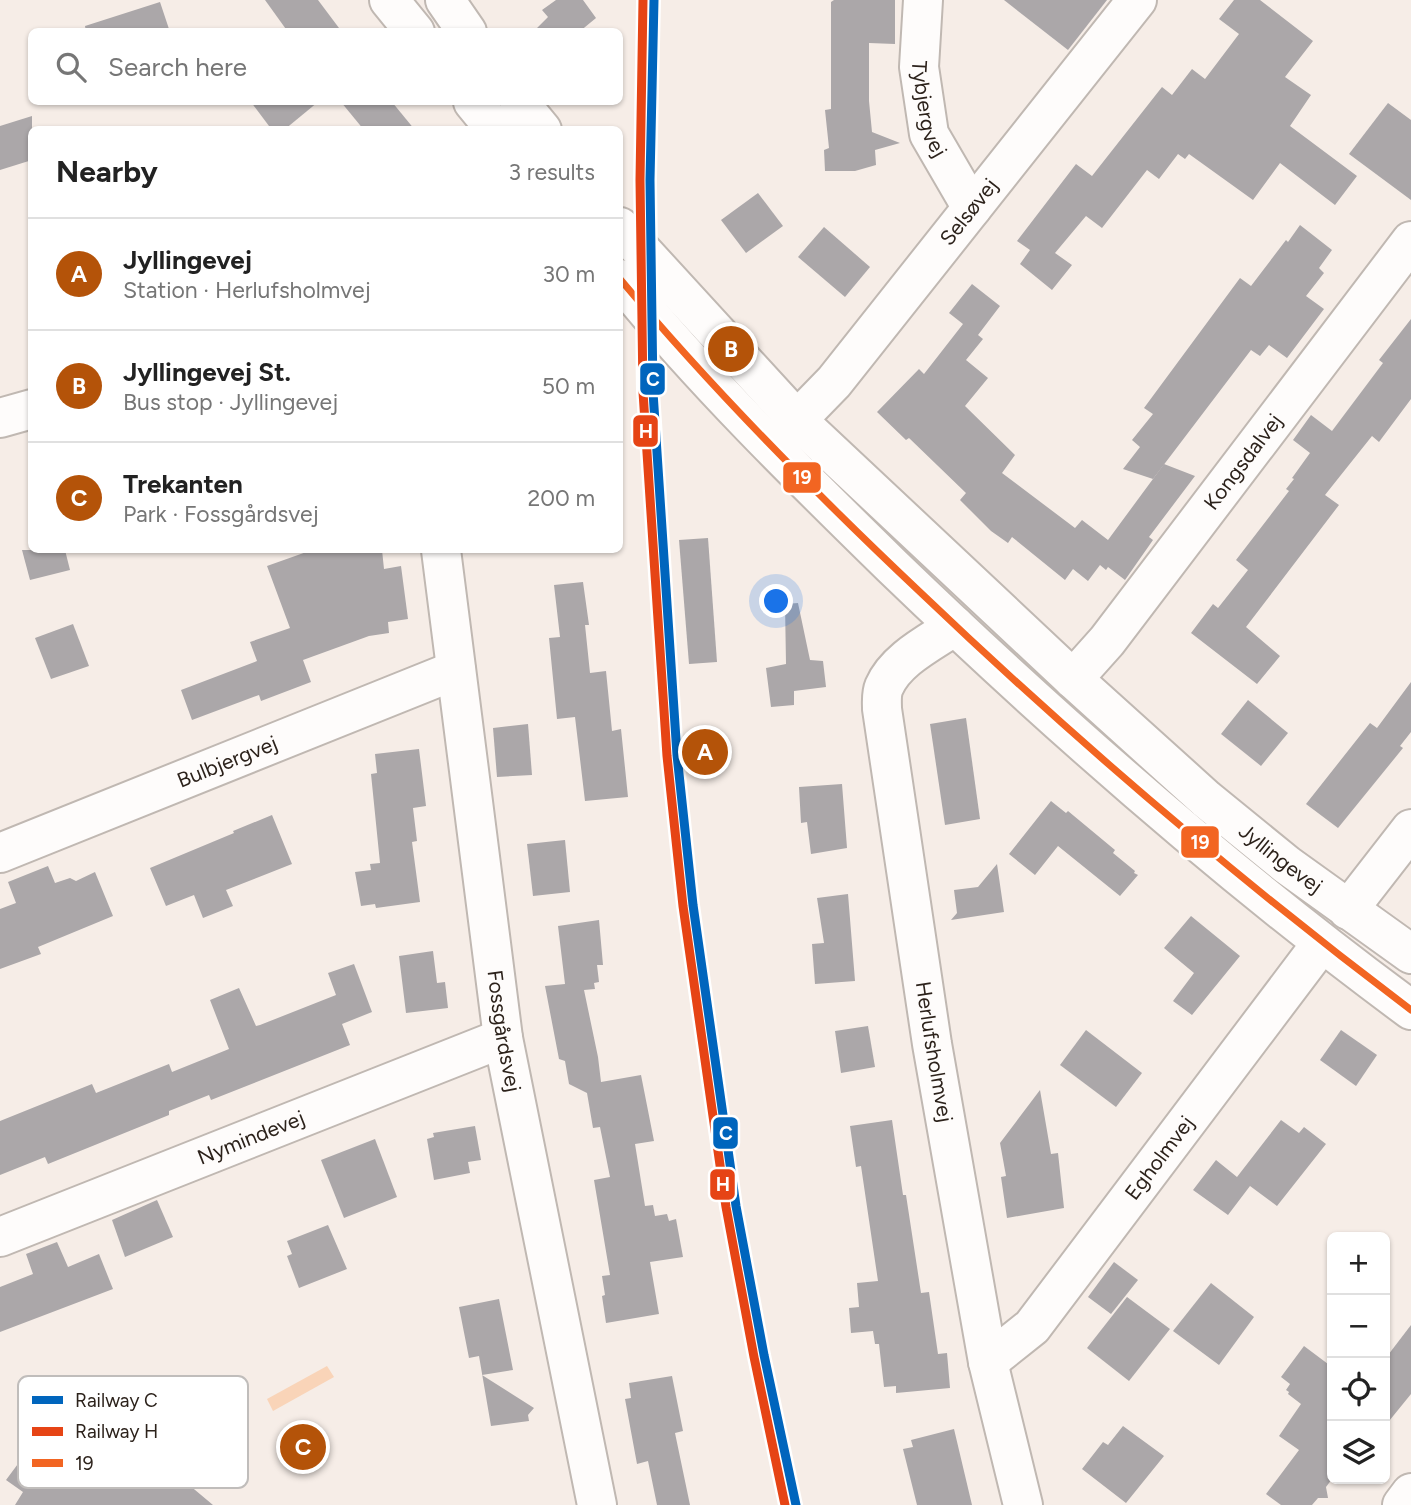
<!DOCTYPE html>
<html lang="en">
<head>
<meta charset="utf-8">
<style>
	:root { --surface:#fff; --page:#f6f6f6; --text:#222; --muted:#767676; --line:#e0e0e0; --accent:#b45309 }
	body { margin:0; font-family:Figtree,sans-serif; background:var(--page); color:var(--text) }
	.controls { position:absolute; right:21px; bottom:21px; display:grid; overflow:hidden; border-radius:10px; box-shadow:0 2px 5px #0004 }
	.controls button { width:63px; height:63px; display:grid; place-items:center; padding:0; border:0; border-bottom:2px solid var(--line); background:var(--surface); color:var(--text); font:35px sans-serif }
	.you { position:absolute; left:777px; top:602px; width:24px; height:24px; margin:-18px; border:5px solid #fff; border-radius:50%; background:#1a73e8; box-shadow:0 0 0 10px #1a73e833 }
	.badge { display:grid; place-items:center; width:46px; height:46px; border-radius:50%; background:var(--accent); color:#fff; font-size:23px; font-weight:700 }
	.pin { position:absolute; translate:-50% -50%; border:4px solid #fff; box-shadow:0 2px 7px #0006 }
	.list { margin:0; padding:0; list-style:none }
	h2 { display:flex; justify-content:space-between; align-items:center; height:91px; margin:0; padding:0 28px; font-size:30px }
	h2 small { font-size:23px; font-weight:400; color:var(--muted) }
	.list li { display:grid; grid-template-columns:46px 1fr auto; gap:21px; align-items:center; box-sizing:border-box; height:112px; padding:0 28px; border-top:2px solid var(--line) }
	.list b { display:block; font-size:26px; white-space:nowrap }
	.list p { margin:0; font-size:23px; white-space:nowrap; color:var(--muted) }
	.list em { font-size:23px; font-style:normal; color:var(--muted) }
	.icon { flex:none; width:38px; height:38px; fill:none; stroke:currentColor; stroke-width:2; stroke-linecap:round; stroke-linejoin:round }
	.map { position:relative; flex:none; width:1411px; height:1505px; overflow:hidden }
	.search { position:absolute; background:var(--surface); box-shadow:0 2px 5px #0004; left:28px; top:28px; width:595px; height:77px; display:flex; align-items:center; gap:18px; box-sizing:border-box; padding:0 24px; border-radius:10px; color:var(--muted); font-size:26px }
	.panel { position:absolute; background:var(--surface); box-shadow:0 2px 5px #0004; left:28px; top:126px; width:595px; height:427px; border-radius:10px }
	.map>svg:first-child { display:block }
	.green { fill:#f9d4b8 }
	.building { fill:#aba7a9 }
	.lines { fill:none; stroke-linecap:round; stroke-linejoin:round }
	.minor-casing { stroke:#c0b8b2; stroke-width:42 }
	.minor { stroke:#fefcfb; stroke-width:38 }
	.bus-1-casing { stroke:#fff; stroke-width:12 }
	.bus-1 { stroke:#f26522; stroke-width:7 }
	.rail-1-casing { stroke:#fff; stroke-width:14 }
	.rail-2-casing { stroke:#fff; stroke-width:14 }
	.rail-1 { stroke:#0065bd; stroke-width:9 }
	.rail-2 { stroke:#e64415; stroke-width:9 }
	.labels { text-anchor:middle; stroke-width:7; stroke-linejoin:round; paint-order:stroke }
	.street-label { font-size:21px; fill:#2c221b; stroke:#fff }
	.key { fill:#fff; stroke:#c0bdbb; stroke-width:2 }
	.key-label { font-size:19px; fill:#2c221b }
	.line-badge { stroke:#fff; stroke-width:2.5 }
	.badge-label { font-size:19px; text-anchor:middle; font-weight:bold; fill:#fff }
</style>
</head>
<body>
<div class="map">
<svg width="1411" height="1505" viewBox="0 0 1411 1505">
	<rect width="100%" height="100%" fill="#f6ede7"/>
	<polygon class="green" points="327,1366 334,1377 273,1411 267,1399"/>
	<g class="building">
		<polygon points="265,0 318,0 342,32 288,32"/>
		<polygon points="556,0 583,0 596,18 579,32 533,32 548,17 542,10"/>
		<polygon points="834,0 895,0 895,44 869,43 869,101 872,132 900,143 875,150 876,165 855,171 825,171 824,150 829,148 825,110 831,109 831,2"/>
		<polygon points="1004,0 1107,0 1068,50"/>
		<polygon points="1234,0 1260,0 1313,41 1285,77 1311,95 1290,126 1357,176 1335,205 1280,163 1253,200 1189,154 1185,159 1178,154 1159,179 1147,170 1102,228 1086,216 1055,253 1072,265 1052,290 1020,264 1030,250 1017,241 1076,164 1092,176 1162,87 1172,95 1192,69 1205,79 1239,34 1219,19"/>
		<polygon points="160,2 170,32 86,32 85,26"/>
		<polygon points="251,102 318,102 284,130 272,130"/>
		<polygon points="341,102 392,102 415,130 364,130"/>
		<polygon points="1388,103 1411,120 1411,200 1349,154"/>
		<polygon points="32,116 32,160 0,170 0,126"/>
		<polygon points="758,193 783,226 746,253 721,220"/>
		<polygon points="1300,225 1332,250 1319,268 1324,273 1306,296 1324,309 1287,358 1269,345 1260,356 1251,350 1153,479 1123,469 1140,447 1132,440 1153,414 1144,408 1240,278 1251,286 1286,240 1288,242"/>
		<polygon points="824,227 870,267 845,297 798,257"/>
		<polygon points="972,284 1000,306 978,335 983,339 966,360 988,378 965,406 1015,455 1002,473 1075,528 1082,520 1108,540 1164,464 1195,476 1149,537 1153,540 1125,580 1108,567 1106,570 1100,565 1088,581 1073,569 1065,580 1012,537 1008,543 991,531 960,500 966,493 909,438 906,440 877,412 919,369 924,374 963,324 949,313"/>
		<polygon points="1411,319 1411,399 1379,442 1372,436 1325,495 1339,505 1246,627 1280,656 1257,684 1191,633 1213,604 1218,608 1248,570 1236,560 1289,491 1286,489 1294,479 1292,478 1310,453 1293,440 1311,415 1332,431 1383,363 1379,360"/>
		<polygon points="708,538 717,662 689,664 679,540"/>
		<polygon points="22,550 65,550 70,570 30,580"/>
		<polygon points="312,550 382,550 384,569 401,566 408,619 388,622 389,633 369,636 303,660 311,682 261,701 259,695 192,720 181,690 257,661 250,642 290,628 267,566"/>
		<polygon points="583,582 589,625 585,625 590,673 606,671 612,731 621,729 628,797 585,801 575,717 557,719 549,638 560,637 554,585"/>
		<polygon points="798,603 810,660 823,661 826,687 794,691 794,705 771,707 766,668 786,664 785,604"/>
		<polygon points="73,624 89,666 51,679 35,638"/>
		<polygon points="1411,682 1411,732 1400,746 1403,748 1338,828 1306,804 1370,723 1377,728"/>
		<polygon points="1248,700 1288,733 1261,766 1221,734"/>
		<polygon points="966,718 980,819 945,825 930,724"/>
		<polygon points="528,724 532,775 497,777 493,728"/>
		<polygon points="419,749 426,806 413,808 417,841 412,842 420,902 376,908 375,904 361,906 355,872 371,870 370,864 380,863 371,774 377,773 375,754"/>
		<polygon points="842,784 847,848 811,854 807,822 801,823 799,787"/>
		<polygon points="1051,801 1066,813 1068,811 1115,850 1113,853 1135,871 1134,873 1138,875 1120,896 1058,846 1035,875 1009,854"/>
		<polygon points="272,815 292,864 226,890 233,906 203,918 194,895 166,906 150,868 234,833 233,831"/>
		<polygon points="565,840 570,892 533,896 527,844"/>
		<polygon points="997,864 1004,912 951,920 957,913 954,890 978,887"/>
		<polygon points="48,866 55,883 70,878 76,881 95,872 113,916 38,947 41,954 0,969 0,909 16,903 8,882"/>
		<polygon points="848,894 855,981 815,984 812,944 824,943 817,898"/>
		<polygon points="1191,916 1240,956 1192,1015 1173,1001 1194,973 1164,948"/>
		<polygon points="599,920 603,965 597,965 599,982 594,983 595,989 584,990 598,1057 601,1082 641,1075 654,1141 635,1144 645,1206 653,1205 655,1216 667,1214 669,1221 676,1219 683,1257 650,1262 659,1314 606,1323 602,1296 605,1295 602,1276 610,1275 594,1180 610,1177 600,1127 593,1128 587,1093 569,1084 565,1061 559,1059 545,986 565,984 558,926"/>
		<polygon points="433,951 437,983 445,982 448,1008 406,1013 399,956"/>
		<polygon points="354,964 372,1012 342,1024 350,1045 211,1100 209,1095 169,1111 169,1115 48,1164 45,1157 0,1175 0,1121 92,1084 96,1093 169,1064 172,1072 229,1049 210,1000 239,988 256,1026 260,1025 336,995 328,973"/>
		<polygon points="868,1026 875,1067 841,1073 835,1031"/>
		<polygon points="1086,1030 1142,1073 1116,1107 1060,1065"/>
		<polygon points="1341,1030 1377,1055 1356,1086 1320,1060"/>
		<polygon points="1040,1090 1051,1154 1058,1153 1064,1208 1007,1218 1001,1177 1006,1176 1000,1143"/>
		<polygon points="892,1120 903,1195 906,1195 921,1293 929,1292 938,1354 947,1353 950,1388 896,1393 896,1386 884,1387 879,1344 875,1344 873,1331 851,1333 849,1308 859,1307 857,1283 878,1281 861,1166 856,1167 850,1126"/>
		<polygon points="1281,1120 1299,1133 1304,1127 1326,1144 1277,1206 1250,1186 1228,1215 1193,1190 1216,1160 1237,1177"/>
		<polygon points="475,1126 481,1160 468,1162 470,1173 434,1180 427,1139 434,1137 433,1133"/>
		<polygon points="375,1139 397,1197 344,1218 321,1160"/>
		<polygon points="157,1200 173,1237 125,1257 112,1220"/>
		<polygon points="328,1225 347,1269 299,1288 287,1256 292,1254 287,1241"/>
		<polygon points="57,1242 68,1267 99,1254 113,1289 0,1332 0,1287 33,1274 26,1254"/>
		<polygon points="1114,1262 1138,1280 1111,1314 1088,1297"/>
		<polygon points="1211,1283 1254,1317 1219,1365 1173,1331"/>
		<polygon points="1127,1297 1170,1329 1129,1381 1087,1348"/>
		<polygon points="499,1299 513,1370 482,1375 534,1408 528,1415 529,1421 491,1426 479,1356 469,1358 459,1307"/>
		<polygon points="1411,1325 1411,1394 1385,1426 1385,1359"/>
		<polygon points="1304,1346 1332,1367 1332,1479 1326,1487 1328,1498 1318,1498 1312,1505 1281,1505 1266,1494 1299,1450 1279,1436 1301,1404 1288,1394 1289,1392 1286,1390 1290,1384 1281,1377"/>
		<polygon points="672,1376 683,1431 675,1433 690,1505 657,1505 648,1461 637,1464 625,1399 631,1398 629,1383"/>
		<polygon points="1123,1426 1164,1456 1126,1503 1082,1469 1103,1442 1108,1445"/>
		<polygon points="954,1429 972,1505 917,1505 903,1449 913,1447 911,1440"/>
		<polygon points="117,1444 163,1479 170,1469 213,1505 15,1505 23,1492 6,1480 32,1445 86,1485"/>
	</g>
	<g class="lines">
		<defs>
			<g id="minor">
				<polyline points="389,0 415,32"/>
				<polyline points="445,0 467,32"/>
				<path id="s1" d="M923,0l-4,67 10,67 43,74"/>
				<polyline points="473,102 496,130"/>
				<polyline points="519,102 542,130"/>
				<path id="s2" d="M620,227l177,193 276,259 133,120 81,66 124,89"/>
				<path d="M620,279c83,102 178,195 272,287 164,158 336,309 519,444"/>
				<polyline points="0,418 32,409"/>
				<path id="s3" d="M797,420l37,-38 303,-382"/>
				<path id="s4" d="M441,550l62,488 94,467"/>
				<path id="s5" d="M955,626c-25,17 -59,33 -71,61 -3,7 -2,15 -2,22l50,335 56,318 35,143"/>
				<path id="s6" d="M1073,679l34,-38 304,-400"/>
				<path id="s7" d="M0,853l456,-183"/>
				<polyline points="1348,910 1411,829"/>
				<path id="s8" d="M0,1237l503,-199"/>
				<path id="s9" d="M988,1362l44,-35 289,-383"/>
				<polyline points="1402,1505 1411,1493"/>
			</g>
		</defs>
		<use href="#minor" class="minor-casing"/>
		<use href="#minor" class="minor"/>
		<defs>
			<path id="bus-1" d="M620,279c93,111 195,214 300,313 156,149 319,288 491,418"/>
		</defs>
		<use href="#bus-1" class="bus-1-casing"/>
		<use href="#bus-1" class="bus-1"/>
		<defs>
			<polyline id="rail-1" points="654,0 650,180 653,392 677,755 693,905 736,1206 764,1355 796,1505"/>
			<polyline id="rail-2" points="643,0 640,180 643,392 667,756 683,906 726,1207 754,1357 785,1505"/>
		</defs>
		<use href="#rail-1" class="rail-1-casing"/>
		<use href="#rail-2" class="rail-2-casing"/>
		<use href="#rail-1" class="rail-1"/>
		<use href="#rail-2" class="rail-2"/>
	</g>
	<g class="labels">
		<g class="street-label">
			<text dy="7" stroke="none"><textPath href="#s1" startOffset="110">Tybjergvej</textPath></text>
			<text dy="7" stroke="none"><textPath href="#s3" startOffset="270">Selsøvej</textPath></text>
			<text dy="7" stroke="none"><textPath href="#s6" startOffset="276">Kongsdalvej</textPath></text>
			<text dy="7" stroke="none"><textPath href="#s7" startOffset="245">Bulbjergvej</textPath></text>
			<text dy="7" stroke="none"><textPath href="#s2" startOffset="915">Jyllingevej</textPath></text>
			<text dy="7" stroke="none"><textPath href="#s4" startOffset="485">Fossgårdsvej</textPath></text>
			<text dy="7" stroke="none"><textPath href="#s5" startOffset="464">Herlufsholmvej</textPath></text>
			<text dy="7" stroke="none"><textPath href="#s8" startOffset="270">Nymindevej</textPath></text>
			<text dy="7" stroke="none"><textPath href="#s9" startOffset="268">Egholmvej</textPath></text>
		</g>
	</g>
	<rect x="18" y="1376" width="230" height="112" rx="10" class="key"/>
	<rect x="32" y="1396" width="31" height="8" fill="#0065bd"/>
	<rect x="32" y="1427" width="31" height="9" fill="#e64415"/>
	<rect x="32" y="1459" width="31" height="8" fill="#f26522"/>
	<g class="key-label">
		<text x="75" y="1407">Railway C</text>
		<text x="75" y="1438">Railway H</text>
		<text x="75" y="1470">19</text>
	</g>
	<g class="line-badge">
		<rect x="639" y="362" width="27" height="34" rx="7" fill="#0065bd"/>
		<rect x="632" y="414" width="27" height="34" rx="7" fill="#e64415"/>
		<rect x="782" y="461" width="40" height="33" rx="7" fill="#f26522"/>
		<rect x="1180" y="825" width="40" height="34" rx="7" fill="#f26522"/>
		<rect x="712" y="1116" width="27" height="34" rx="7" fill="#0065bd"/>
		<rect x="709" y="1168" width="27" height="33" rx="7" fill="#e64415"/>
	</g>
	<g class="badge-label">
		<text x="653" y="386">C</text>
		<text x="646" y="438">H</text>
		<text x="802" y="484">19</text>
		<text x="1200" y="849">19</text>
		<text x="726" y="1140">C</text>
		<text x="723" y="1191">H</text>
	</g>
</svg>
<div class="controls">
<button>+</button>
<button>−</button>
<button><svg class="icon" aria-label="locate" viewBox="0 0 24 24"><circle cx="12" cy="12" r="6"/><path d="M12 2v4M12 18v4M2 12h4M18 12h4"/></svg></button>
<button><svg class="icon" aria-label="layers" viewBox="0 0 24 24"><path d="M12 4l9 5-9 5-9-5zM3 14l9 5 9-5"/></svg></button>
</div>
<div class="you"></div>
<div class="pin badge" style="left:705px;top:752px">A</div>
<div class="pin badge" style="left:731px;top:349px">B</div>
<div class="pin badge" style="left:303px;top:1447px">C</div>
<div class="search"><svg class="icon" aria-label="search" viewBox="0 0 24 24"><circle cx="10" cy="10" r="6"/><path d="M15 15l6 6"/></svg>Search here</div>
<section class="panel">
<h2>Nearby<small>3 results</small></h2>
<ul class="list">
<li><span class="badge">A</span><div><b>Jyllingevej</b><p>Station · Herlufsholmvej</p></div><em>30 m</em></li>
<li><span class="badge">B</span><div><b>Jyllingevej St.</b><p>Bus stop · Jyllingevej</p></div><em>50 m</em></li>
<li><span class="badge">C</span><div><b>Trekanten</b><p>Park · Fossgårdsvej</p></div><em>200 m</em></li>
</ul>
</section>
</div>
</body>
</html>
